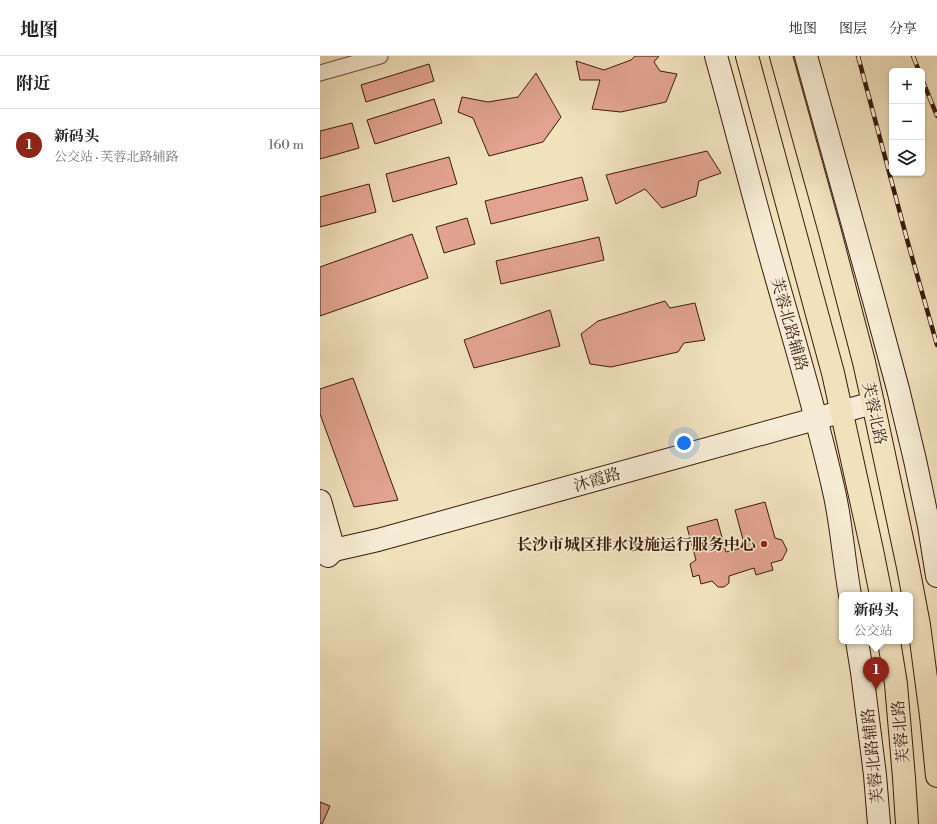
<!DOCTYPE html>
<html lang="zh">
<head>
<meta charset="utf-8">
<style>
	:root { --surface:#fff; --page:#f2f2f2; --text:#222; --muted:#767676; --line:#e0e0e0; --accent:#8f2418 }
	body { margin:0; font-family:"Libre Bodoni","Noto Serif SC",serif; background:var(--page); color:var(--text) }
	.controls { position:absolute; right:12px; top:12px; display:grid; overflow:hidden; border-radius:6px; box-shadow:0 1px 3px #0004 }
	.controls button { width:36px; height:36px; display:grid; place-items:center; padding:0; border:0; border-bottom:1px solid var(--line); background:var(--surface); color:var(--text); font:20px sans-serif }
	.you { position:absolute; left:364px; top:387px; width:14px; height:14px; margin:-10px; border:3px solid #fff; border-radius:50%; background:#1a73e8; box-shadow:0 0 0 6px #1a73e833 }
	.badge { display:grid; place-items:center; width:26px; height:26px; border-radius:50%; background:var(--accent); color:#fff; font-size:13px; font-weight:700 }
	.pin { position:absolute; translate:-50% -33px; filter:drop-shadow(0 1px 2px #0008) }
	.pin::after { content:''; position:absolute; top:21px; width:14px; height:12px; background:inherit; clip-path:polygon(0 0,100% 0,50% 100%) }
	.popup { position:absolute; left:519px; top:536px; width:74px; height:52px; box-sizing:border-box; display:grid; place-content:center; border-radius:6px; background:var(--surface); filter:drop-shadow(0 1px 3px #0005); font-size:13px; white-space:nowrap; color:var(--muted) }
	.popup b { font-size:15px; color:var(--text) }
	.popup::after { content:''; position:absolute; left:50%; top:100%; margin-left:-8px; border:8px solid transparent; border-top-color:var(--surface) }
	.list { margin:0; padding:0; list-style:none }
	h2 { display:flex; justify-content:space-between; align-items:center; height:52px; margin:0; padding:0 16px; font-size:17px }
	h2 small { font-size:13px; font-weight:400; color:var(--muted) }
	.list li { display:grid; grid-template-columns:26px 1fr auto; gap:12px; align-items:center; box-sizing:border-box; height:72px; padding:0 16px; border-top:1px solid var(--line) }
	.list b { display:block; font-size:15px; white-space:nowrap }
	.list p { margin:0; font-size:13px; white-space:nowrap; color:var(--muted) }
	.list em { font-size:13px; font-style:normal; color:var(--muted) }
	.icon { flex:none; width:22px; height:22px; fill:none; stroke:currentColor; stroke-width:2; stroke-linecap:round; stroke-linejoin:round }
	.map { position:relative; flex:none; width:617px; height:768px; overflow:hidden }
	header { display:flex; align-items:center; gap:24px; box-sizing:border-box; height:56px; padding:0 20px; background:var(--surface); border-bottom:1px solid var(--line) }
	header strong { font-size:19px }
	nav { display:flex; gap:22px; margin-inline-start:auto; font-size:14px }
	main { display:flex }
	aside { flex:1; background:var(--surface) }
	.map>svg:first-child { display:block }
	.building { fill:#e2a390; stroke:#3b190b }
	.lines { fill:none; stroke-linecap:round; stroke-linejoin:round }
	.street-casing { stroke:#684b38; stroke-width:17 }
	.secondary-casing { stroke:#3b190b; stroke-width:24 }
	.primary-casing { stroke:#3b190b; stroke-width:24 }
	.street { stroke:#f6ecd5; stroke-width:15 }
	.secondary { stroke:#f6ecd5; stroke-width:22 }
	.primary { stroke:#f1e2be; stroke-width:22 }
	.rail-casing { stroke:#3b190b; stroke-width:4.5 }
	.rail { stroke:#f6ecd5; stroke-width:3; stroke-dasharray:9; stroke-linecap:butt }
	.poi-dot { fill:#8f2418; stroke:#f6ecd5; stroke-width:1.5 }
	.labels { text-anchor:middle; stroke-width:3; stroke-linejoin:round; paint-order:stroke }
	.street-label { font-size:16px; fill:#3b190b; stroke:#f6ecd5 }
	.poi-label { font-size:16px; font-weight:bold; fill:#3b190b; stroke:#f6ecd5; text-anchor:end }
</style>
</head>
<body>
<header>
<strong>地图</strong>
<nav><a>地图</a><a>图层</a><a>分享</a></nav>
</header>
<main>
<aside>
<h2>附近<small></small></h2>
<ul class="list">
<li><span class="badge">1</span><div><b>新码头</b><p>公交站 · 芙蓉北路辅路</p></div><em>160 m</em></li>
</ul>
</aside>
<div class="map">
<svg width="617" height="768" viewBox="0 0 617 768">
	<rect width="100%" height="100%" fill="#f1e2be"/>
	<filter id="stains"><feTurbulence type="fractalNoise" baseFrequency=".005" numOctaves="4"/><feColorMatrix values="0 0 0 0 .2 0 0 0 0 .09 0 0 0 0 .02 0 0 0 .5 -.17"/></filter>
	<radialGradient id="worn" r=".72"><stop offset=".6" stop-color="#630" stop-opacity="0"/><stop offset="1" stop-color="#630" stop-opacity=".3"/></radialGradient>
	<g class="building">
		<polygon points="315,0 339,0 334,6 340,15 357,18 346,46 301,56 272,53 280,24 260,24 256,5 284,14 311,4"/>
		<polygon points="109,8 114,25 46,46 41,29"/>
		<polygon points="216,17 241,61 223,86 169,100 153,62 138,56 142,41 168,46 198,41"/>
		<polygon points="114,43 122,67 55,88 47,64"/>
		<polygon points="32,67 39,92 0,103 0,75"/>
		<polygon points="387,95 401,117 379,125 376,140 342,152 325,133 296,148 286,119"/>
		<polygon points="129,101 137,128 73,146 66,118"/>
		<polygon points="262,121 268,144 171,168 165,145"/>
		<polygon points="49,128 56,156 0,171 0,141"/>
		<polygon points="147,162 155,188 124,197 116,171"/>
		<polygon points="92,178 108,222 0,260 0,211"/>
		<polygon points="279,181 284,204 181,228 176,205"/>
		<polygon points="345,245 350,252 375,247 385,284 364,287 358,296 291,311 270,308 261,278 278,265"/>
		<polygon points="230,254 240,290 154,312 144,284"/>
		<polygon points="33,322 78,444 34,451 0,358 0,333"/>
		<polygon points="445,446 455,482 462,484 467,494 462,504 451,507 453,514 436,519 434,512 409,520 409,527 404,531 398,531 392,525 381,528 379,519 373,521 370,508 376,504 367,471 397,463 406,496 425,491 415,454"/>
		<polygon points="0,746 10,750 2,768 0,768"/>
	</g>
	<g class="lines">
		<defs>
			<polyline id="street" points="0,17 60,0"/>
			<g id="secondary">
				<path d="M396,0c18,64 34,128 52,192 23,83 49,165 67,248 7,33 9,66 15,99"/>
				<polyline points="486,0 555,248 578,333 595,404 609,470 617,520"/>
				<polyline points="0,445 14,494 8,500 4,497"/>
				<polyline points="0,494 14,494 58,484 553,347"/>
				<polyline points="537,585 542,616 555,719 559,768"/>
			</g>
			<g id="primary">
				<polyline points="427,0 513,317 552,494 561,539"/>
				<polyline points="461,0 510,176 544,306 553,347 588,511 599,569 611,660 617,720"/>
				<polyline points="569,585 576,628 584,722 587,768"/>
			</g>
		</defs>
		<use href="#street" class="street-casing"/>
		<use href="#secondary" class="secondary-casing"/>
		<use href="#primary" class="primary-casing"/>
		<use href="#street" class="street"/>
		<use href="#secondary" class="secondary"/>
		<use href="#primary" class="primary"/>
		<defs>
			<g id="rail">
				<polyline points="538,0 588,187 617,289"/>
				<polyline points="593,0 599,15"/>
				<polyline points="602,23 617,60"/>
			</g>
		</defs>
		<use href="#rail" class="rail-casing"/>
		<use href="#rail" class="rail"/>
	</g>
	<circle class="poi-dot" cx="444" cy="488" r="4"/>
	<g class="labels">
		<g class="street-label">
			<text transform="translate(470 268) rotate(74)" y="6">芙蓉北路辅路</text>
			<text transform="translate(555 357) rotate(78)" y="6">芙蓉北路</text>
			<text transform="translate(277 423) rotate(-16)" y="6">沐霞路</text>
			<text transform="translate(580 676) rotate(-95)" y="6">芙蓉北路</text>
			<text transform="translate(552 700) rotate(-96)" y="6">芙蓉北路辅路</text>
		</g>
		<g class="poi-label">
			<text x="436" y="494">长沙市城区排水设施运行服务中心</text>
		</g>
	</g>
	<rect width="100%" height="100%" filter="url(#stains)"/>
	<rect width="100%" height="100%" fill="url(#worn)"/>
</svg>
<div class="controls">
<button>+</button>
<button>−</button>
<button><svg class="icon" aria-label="layers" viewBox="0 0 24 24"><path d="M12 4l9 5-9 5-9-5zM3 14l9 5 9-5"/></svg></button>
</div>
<div class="you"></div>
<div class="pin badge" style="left:556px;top:634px">1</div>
<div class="popup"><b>新码头</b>公交站</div>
</div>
</main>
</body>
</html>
